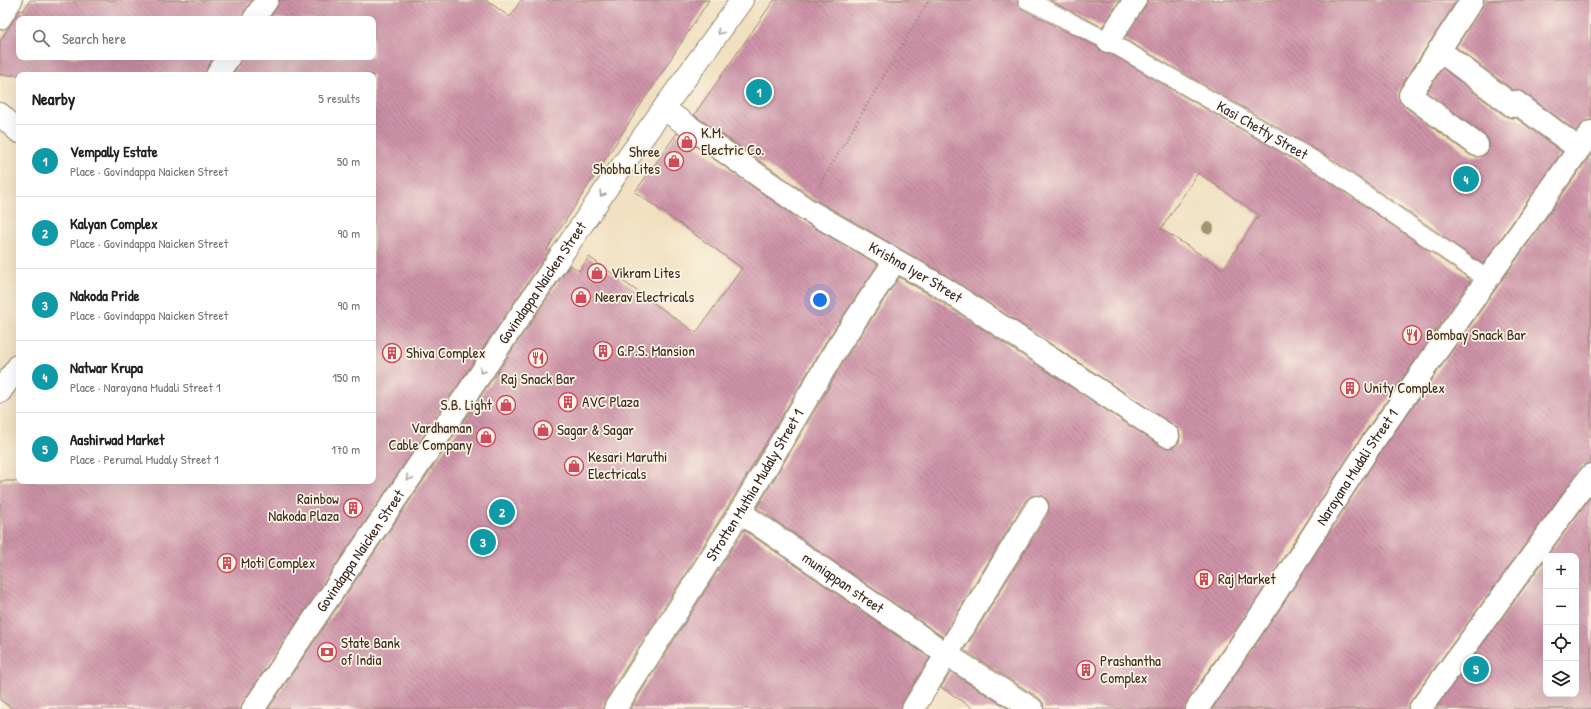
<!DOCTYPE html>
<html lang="en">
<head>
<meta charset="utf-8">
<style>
	:root { --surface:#fff; --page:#f6f6f6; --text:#222; --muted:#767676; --line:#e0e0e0; --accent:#2563eb }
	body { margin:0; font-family:"Patrick Hand",sans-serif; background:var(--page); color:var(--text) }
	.controls { position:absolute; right:12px; bottom:12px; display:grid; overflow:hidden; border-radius:8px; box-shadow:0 4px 16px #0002 }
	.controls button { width:36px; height:36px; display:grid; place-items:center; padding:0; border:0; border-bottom:1px solid var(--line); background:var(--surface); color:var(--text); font:20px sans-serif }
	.you { position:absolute; left:820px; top:300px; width:14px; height:14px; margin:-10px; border:3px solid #fff; border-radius:50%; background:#1a73e8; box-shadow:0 0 0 6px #1a73e833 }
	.badge { display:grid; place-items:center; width:26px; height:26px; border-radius:50%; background:var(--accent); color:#fff; font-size:13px; font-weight:700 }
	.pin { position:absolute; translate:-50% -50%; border:2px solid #fff; box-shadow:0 1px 4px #0006 }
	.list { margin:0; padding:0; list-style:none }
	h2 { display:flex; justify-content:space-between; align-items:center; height:52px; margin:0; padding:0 16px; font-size:17px }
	h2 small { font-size:13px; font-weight:400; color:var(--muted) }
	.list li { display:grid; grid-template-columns:26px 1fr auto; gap:12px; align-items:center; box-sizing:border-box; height:72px; padding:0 16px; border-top:1px solid var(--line) }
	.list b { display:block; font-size:15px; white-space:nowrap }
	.list p { margin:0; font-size:13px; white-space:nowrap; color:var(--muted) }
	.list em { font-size:13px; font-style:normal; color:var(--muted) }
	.icon { flex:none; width:22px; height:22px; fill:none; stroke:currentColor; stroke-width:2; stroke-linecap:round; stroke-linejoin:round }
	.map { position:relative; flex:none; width:1591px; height:709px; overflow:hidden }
	.search { position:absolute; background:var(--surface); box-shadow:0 4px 16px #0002; left:16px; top:16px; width:360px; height:44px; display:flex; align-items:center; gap:10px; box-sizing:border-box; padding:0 14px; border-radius:8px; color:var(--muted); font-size:15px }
	.panel { position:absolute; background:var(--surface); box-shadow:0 4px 16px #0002; left:16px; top:72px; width:360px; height:412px; border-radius:8px }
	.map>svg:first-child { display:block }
	.building { fill:url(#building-back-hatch); fill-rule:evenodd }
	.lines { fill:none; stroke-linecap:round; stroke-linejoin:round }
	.service-casing { stroke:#96856f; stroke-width:18 }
	.minor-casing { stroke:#96856f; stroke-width:24 }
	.path { stroke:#96856f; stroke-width:2.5; stroke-dasharray:1 3; stroke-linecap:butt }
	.service { stroke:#fff; stroke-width:17 }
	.minor { stroke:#fff; stroke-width:22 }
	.tree { fill:#a09472 }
	.oneway { stroke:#a79f9a }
	.labels { text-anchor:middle; stroke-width:3.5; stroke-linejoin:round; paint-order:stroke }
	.street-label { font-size:15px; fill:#3b2a1e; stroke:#fcf5e5 }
	.poi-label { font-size:15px; fill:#3b2a1e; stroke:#fcf5e5; text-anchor:start }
</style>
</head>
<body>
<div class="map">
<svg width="1591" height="709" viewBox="0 0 1591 709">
	<defs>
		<pattern id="building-back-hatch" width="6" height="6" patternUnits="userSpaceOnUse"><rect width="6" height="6" fill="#ce93a8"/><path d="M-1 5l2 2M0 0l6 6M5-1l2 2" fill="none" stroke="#a87888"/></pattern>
	</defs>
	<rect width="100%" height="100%" fill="#fcf5e5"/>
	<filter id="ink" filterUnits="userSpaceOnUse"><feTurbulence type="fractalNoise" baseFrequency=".025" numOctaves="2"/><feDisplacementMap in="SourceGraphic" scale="8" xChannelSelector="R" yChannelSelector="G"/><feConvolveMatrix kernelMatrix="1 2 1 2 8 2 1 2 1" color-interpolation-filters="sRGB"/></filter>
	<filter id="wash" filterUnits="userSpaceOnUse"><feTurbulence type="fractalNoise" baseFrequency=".012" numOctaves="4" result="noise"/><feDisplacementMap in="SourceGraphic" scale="16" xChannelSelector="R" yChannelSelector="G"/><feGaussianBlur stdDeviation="0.9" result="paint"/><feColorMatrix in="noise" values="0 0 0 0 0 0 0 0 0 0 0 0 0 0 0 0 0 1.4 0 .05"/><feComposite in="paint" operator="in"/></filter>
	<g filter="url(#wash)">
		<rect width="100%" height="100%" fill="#f0e0c0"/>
		<g id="blocks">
			<g class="building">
				<polygon points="30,0 252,0 244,12 242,19 19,19 19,57 214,57 207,68 205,75 0,75 0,41 20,10 23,11"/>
				<polygon points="279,0 486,0 510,17 521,0 709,0 547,249 549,251 243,702 241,709 13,709 0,700 0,481 373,481 373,75 232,75 239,64 241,57 373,57 373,19 269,19 277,7"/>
				<path d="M774,0h243l1,5 4,4 75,38 4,5 8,1 210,121 152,106 -111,159 -99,154 -74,109 -2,7h-141l-1,-6 -4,-5 -75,-48 84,-136 1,-6 -1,-7 -5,-5 -5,-1 -7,1 -5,4 -83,137 -186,-129 90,-152 52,-79 36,21 226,148 7,2 6,-1 5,-4 1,-7 -1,-6 -4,-4 -226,-149 -136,-79 -119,-83zM1198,173l61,42 -36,54 -62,-40z"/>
				<polygon points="1049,0 1120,0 1102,27"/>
				<polygon points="1147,0 1457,0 1400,88 1398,94 1399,100 1403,105 1470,155 1476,157 1482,156 1487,153 1489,147 1489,140 1485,135 1427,92 1442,68 1505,116 1511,118 1516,118 1562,152 1483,264 1329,157 1124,39 1145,7"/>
				<polygon points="1484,0 1591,0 1591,120 1585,121 1576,131 1523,92 1518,90 1513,90 1456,47 1482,7"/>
				<polygon points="677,133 799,219 878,264 825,343 729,505 604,702 603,709 268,709 570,265 579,271 589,257 696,333 715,306 742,268 635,192"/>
				<polygon points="1591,154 1591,463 1586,464 1581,468 1410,702 1408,709 1212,709 1281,607 1380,453"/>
				<polygon points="1591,496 1591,709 1435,709 1546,558 1546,694 1576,694 1576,556 1547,556"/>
				<polygon points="744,530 930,658 902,702 901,709 630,709"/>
				<polygon points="951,672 1009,709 974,709 941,687"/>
			</g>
		</g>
	</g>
	<g filter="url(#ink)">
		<use href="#blocks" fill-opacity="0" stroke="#96856f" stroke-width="1"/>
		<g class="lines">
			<defs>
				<g id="service">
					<path id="s1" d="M1027,0l81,41 216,125 163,113"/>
				</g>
				<g id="minor">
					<polyline points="1472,0 1410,95 1477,145"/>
					<polyline points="0,18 11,0"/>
					<polyline points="254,19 267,0"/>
					<polyline points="1108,41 1135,0"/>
					<polyline points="1439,50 1513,106 1516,102 1579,149"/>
					<polyline points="217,75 229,57"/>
					<path id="s2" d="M664,109l142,100 136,78 226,149"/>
					<polyline points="0,114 19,132"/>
					<polyline points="0,392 19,365"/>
					<path id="s3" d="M740,512l206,142 86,55"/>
					<path id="s4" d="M253,709l364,-536 125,-173"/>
					<path id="s5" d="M615,709l125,-197 96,-163 59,-88"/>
					<polyline points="913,709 1037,507"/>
					<path id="s6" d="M1197,709l74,-109 99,-154 221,-314"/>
					<polyline points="1420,709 1591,475"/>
				</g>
			</defs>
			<use href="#service" class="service-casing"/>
			<use href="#minor" class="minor-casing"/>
			<polyline class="path" points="819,186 929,0"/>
			<use href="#service" class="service"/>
			<use href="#minor" class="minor"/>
		</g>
		<circle class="tree" cx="1208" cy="228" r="6"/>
		<defs><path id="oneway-chevron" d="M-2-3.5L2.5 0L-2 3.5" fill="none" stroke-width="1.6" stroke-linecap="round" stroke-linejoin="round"/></defs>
		<g class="oneway">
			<use href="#oneway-chevron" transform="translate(720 32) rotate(126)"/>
			<use href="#oneway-chevron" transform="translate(602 194) rotate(124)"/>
			<use href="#oneway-chevron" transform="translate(482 371) rotate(124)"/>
			<use href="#oneway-chevron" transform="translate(409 478) rotate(124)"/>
		</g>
	</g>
	<defs>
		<symbol id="shop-ring" viewBox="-11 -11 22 22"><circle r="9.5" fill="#fcf5e5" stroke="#d1495b" stroke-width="1.5"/><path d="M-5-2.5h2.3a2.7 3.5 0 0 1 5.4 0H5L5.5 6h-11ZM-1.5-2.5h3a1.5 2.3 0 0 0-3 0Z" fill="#d1495b"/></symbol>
		<symbol id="restaurant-ring" viewBox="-11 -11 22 22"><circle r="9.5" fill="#fcf5e5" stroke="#d1495b" stroke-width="1.5"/><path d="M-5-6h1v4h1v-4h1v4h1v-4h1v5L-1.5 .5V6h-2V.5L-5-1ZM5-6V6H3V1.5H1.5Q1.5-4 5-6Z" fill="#d1495b"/></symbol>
		<symbol id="building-ring" viewBox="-11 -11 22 22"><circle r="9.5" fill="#fcf5e5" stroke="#d1495b" stroke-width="1.5"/><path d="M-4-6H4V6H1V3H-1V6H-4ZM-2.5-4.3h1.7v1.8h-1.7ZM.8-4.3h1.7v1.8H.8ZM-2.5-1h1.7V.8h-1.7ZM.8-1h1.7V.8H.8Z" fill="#d1495b"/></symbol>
		<symbol id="bank-ring" viewBox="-11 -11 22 22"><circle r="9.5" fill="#fcf5e5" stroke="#d1495b" stroke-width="1.5"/><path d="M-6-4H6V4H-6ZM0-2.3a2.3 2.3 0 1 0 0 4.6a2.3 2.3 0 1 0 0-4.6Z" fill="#d1495b"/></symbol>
	</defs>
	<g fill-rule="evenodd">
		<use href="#shop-ring" x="676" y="131" width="22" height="22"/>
		<use href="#shop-ring" x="663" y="150" width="22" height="22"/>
		<use href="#shop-ring" x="586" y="262" width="22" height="22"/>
		<use href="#shop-ring" x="570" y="286" width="22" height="22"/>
		<use href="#restaurant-ring" x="1401" y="324" width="22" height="22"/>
		<use href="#building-ring" x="592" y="340" width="22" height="22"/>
		<use href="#building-ring" x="381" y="342" width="22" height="22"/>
		<use href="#restaurant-ring" x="527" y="347" width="22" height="22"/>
		<use href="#building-ring" x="1339" y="377" width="22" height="22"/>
		<use href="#building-ring" x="557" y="391" width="22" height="22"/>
		<use href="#shop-ring" x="495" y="394" width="22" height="22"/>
		<use href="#shop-ring" x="532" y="419" width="22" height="22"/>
		<use href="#shop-ring" x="475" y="426" width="22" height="22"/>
		<use href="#shop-ring" x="563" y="455" width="22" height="22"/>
		<use href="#building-ring" x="342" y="497" width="22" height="22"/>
		<use href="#building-ring" x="216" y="552" width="22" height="22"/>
		<use href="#building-ring" x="1193" y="568" width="22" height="22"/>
		<use href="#bank-ring" x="316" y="641" width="22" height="22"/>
		<use href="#building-ring" x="1075" y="659" width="22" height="22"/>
	</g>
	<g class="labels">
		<g class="street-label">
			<text dy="5" stroke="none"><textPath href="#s1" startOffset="269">Kasi Chetty Street</textPath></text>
			<text dy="5" stroke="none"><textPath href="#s2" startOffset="300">Krishna Iyer Street</textPath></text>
			<text dy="5" stroke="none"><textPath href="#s4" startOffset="515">Govindappa Naicken Street</textPath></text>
			<text dy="5" stroke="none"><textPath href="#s6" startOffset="290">Narayana Mudali Street 1</textPath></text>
			<text dy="5" stroke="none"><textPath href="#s5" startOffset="264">Strotten Muthia Mudaly Street 1</textPath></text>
			<text dy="5" stroke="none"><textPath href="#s4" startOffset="191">Govindappa Naicken Street</textPath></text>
			<text dy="5" stroke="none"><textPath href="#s3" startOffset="125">muniappan street</textPath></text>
		</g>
		<g class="poi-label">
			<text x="701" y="138">K.M.<tspan x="701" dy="17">Electric Co.</tspan></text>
			<text x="660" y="157" text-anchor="end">Shree<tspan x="660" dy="17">Shobha Lites</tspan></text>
			<text x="611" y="278">Vikram Lites</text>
			<text x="595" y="302">Neerav Electricals</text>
			<text x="1426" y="340">Bombay Snack Bar</text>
			<text x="617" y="356">G.P.S. Mansion</text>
			<text x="406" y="358">Shiva Complex</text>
			<text x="538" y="384" text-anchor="middle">Raj Snack Bar</text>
			<text x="1364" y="393">Unity Complex</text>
			<text x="582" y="407">AVC Plaza</text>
			<text x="492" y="410" text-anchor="end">S.B. Light</text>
			<text x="472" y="433" text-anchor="end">Vardhaman<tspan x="472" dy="17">Cable Company</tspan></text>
			<text x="557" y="435">Sagar &amp; Sagar</text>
			<text x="588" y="462">Kesari Maruthi<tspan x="588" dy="17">Electricals</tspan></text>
			<text x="339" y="504" text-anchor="end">Rainbow<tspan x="339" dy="17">Nakoda Plaza</tspan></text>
			<text x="241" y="568">Moti Complex</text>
			<text x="1218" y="584">Raj Market</text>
			<text x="341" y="648">State Bank<tspan x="341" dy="17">of India</tspan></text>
			<text x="1100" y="666">Prashantha<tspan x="1100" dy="17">Complex</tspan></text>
		</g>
	</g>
</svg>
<div class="controls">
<button>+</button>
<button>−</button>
<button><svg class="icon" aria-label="locate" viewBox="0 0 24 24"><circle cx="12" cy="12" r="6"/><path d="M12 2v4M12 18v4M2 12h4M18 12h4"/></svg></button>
<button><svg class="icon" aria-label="layers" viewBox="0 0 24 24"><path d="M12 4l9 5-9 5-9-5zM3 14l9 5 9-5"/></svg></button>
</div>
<div class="you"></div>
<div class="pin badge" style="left:759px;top:92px;background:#0f9aa8">1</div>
<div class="pin badge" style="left:502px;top:512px;background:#0f9aa8">2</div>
<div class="pin badge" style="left:483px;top:542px;background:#0f9aa8">3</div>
<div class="pin badge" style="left:1466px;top:179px;background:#0f9aa8">4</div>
<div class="pin badge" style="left:1476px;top:669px;background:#0f9aa8">5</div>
<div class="search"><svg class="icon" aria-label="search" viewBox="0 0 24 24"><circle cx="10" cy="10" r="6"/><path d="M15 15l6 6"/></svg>Search here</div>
<section class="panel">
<h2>Nearby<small>5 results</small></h2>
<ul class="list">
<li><span class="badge" style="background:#0f9aa8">1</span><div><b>Vempally Estate</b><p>Place · Govindappa Naicken Street</p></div><em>50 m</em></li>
<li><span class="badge" style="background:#0f9aa8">2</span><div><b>Kalyan Complex</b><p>Place · Govindappa Naicken Street</p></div><em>90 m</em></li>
<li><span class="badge" style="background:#0f9aa8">3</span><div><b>Nakoda Pride</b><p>Place · Govindappa Naicken Street</p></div><em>90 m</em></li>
<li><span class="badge" style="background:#0f9aa8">4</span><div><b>Natwar Krupa</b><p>Place · Narayana Mudali Street 1</p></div><em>150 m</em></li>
<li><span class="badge" style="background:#0f9aa8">5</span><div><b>Aashirwad Market</b><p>Place · Perumal Mudaly Street 1</p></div><em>170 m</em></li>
</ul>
</section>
</div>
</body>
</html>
